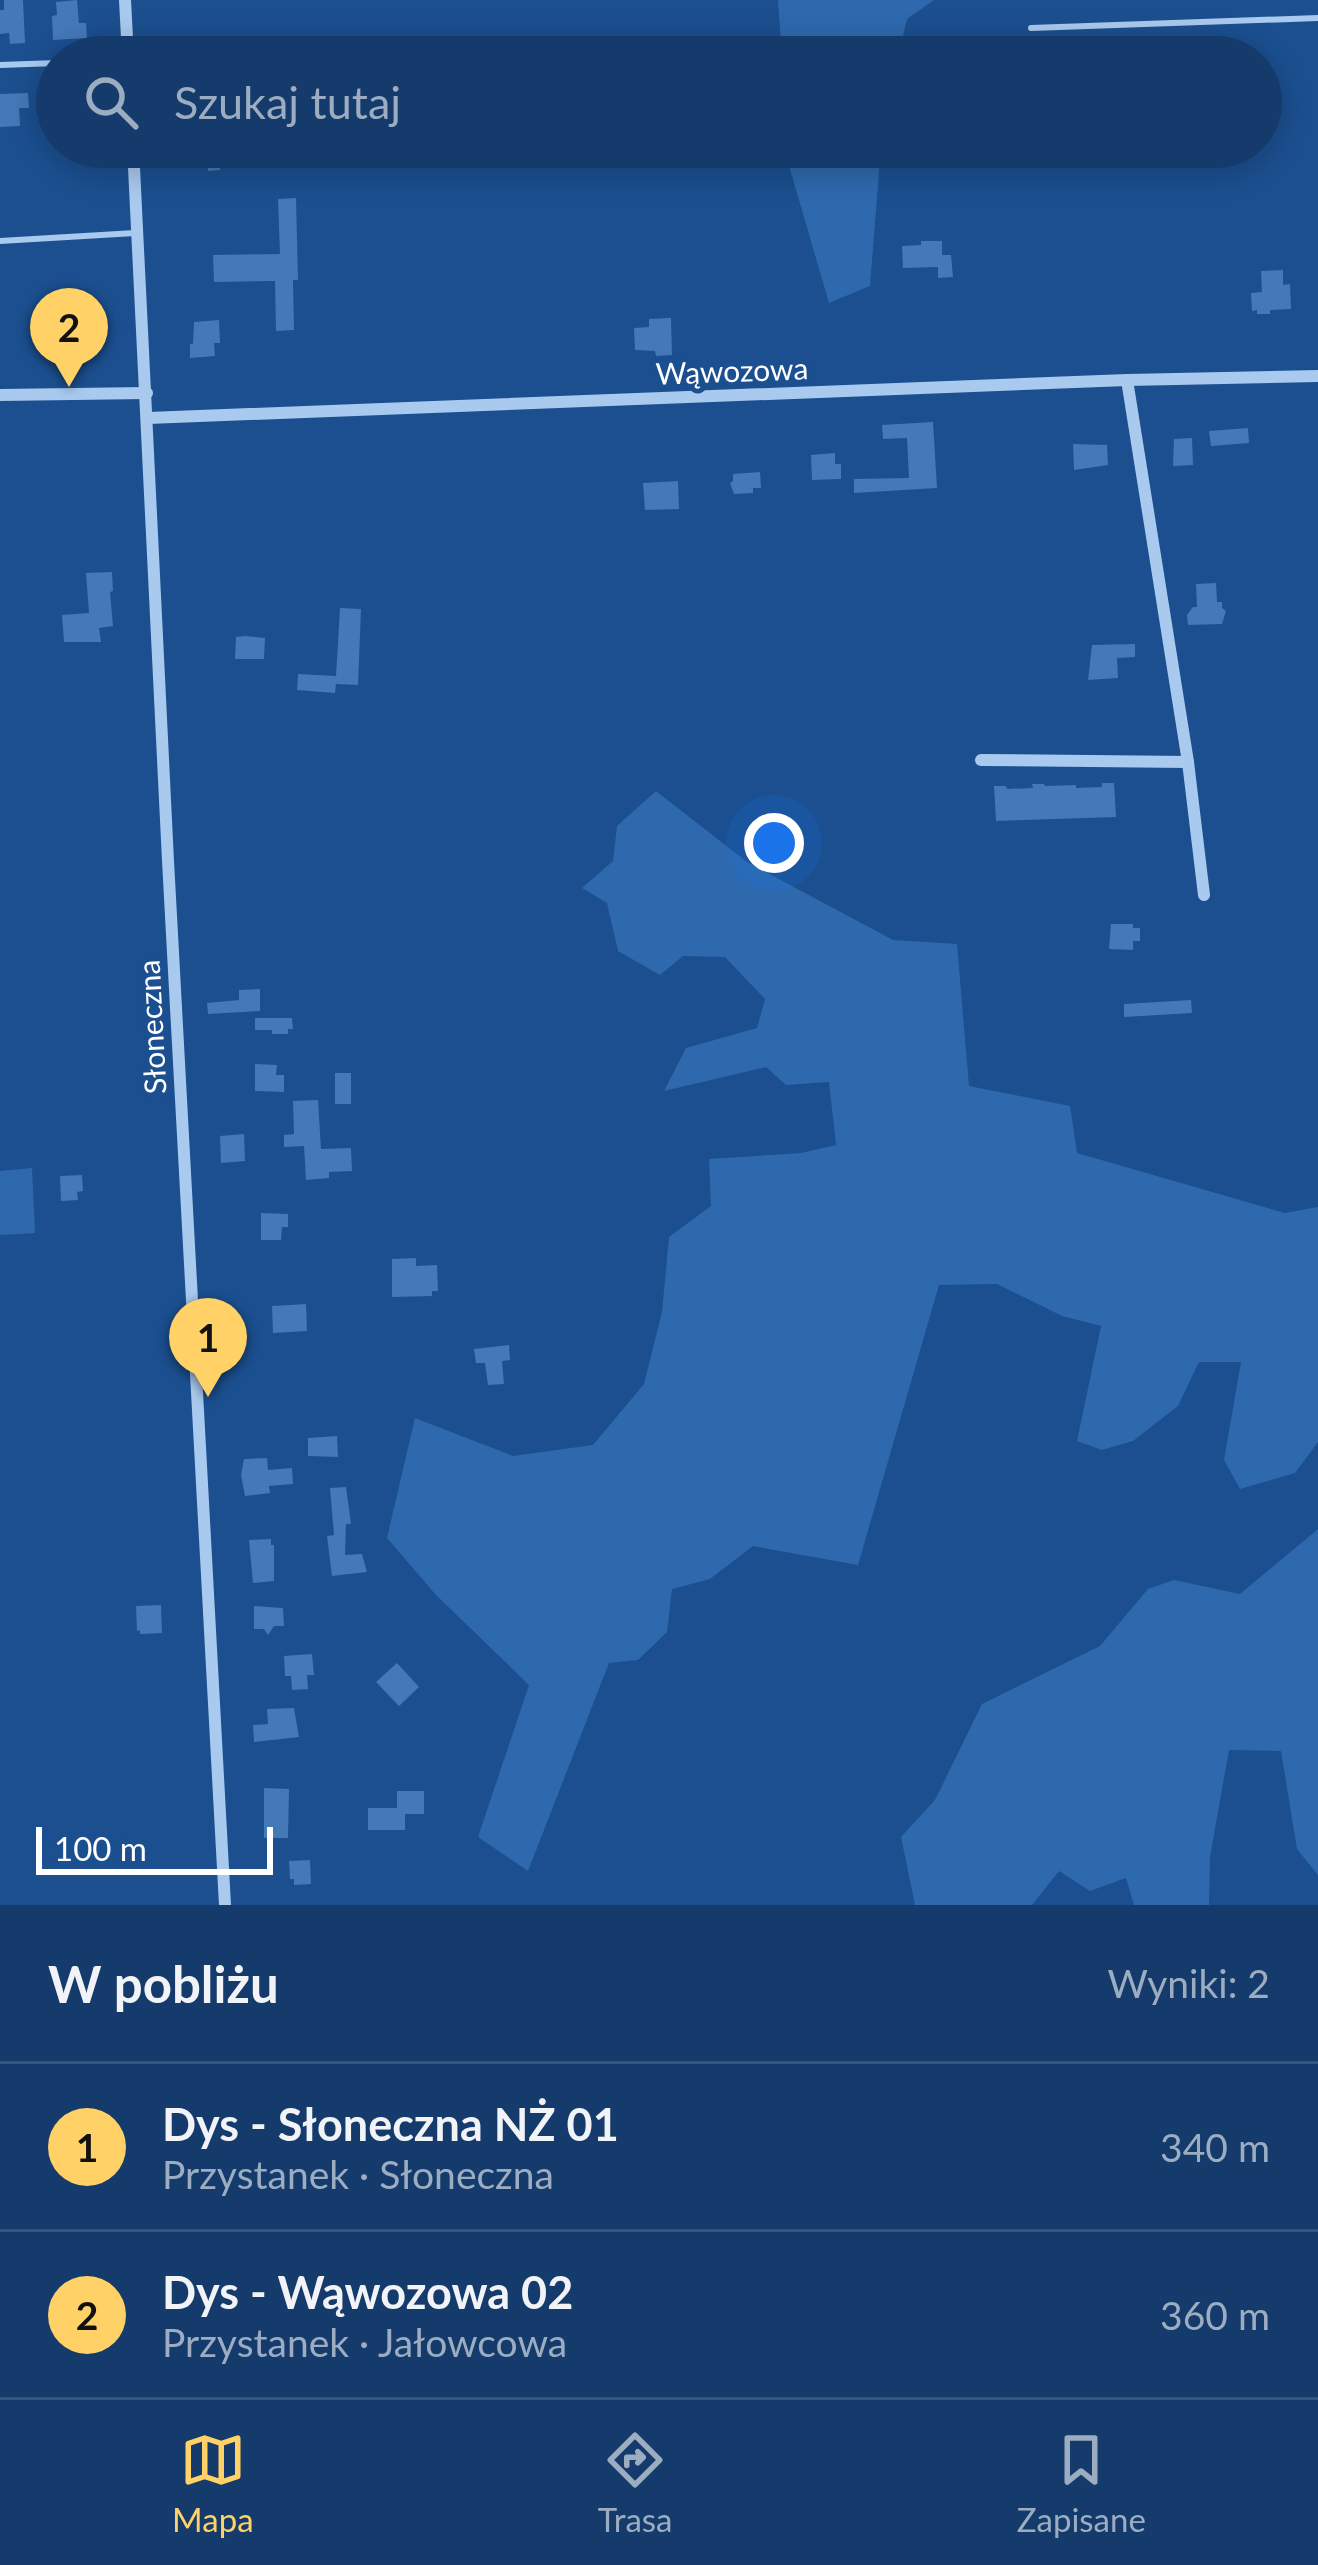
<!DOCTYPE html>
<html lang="pl">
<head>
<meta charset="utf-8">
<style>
	:root { --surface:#143b6b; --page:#1d4271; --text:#f1f3f6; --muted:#9dadc1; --line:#33557e; --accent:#ffd166 }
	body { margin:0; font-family:Lato,sans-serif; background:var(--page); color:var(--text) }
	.scale { position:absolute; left:36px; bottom:30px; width:237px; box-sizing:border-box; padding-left:12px; border:6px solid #fff; border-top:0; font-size:33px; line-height:42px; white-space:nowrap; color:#fff; -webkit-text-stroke:9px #1b4f8f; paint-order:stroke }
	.you { position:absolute; left:774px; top:843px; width:42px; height:42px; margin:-30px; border:9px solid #fff; border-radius:50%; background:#1a73e8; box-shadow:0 0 0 18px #1a73e833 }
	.badge { display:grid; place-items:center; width:78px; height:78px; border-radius:50%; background:var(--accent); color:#111; font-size:39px; font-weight:700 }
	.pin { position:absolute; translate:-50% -99px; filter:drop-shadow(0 3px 6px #0008) }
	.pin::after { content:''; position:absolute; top:63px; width:42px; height:36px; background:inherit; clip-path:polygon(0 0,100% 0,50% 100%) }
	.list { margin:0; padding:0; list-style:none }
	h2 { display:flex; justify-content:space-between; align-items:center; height:156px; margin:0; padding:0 48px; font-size:51px }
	h2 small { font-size:39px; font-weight:400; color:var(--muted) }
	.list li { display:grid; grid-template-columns:78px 1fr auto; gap:36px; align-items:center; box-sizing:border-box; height:168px; padding:0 48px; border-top:3px solid var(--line) }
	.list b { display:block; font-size:45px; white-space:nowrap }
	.list p { margin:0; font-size:39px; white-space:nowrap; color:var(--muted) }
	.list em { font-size:39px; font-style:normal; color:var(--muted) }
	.icon { flex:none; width:66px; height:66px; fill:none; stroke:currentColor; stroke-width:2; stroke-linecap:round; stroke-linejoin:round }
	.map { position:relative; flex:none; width:1318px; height:1905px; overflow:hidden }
	.search { position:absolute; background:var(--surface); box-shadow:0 6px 30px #0003; left:36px; right:36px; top:36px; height:132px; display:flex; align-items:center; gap:30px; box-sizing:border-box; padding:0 42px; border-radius:66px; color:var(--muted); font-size:45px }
	.sheet { height:492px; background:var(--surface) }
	nav { display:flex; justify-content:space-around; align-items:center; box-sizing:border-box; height:168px; border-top:3px solid var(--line); background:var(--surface); font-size:33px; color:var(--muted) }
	nav a { display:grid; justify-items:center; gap:6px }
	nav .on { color:var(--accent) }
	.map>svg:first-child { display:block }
	.green { fill:#2e69ad }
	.building { fill:#4478b7 }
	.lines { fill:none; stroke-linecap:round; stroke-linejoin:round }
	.service { stroke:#a9c9ee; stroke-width:6 }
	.minor { stroke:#a9c9ee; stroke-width:12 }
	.labels { text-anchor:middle; stroke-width:10; stroke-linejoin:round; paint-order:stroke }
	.street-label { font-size:30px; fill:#fff; stroke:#1b4f8f }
</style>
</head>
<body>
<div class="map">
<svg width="1318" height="1905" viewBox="0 0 1318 1905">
	<rect width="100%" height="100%" fill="#1b4f8f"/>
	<g class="green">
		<polygon points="778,0 934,0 907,19 898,57 782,57"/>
		<polygon points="789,147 881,147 870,286 829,303 790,169"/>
		<polygon points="656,791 747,862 893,940 957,944 969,1086 1070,1106 1077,1153 1285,1213 1318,1207 1318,1442 1295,1473 1240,1489 1224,1460 1241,1362 1199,1362 1178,1406 1133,1441 1102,1450 1077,1441 1101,1326 1062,1316 997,1284 939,1285 858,1565 753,1546 710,1579 672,1589 667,1632 638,1660 609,1663 528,1871 478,1837 529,1685 436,1595 387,1538 415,1418 513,1456 593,1445 644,1384 662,1312 669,1237 711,1206 709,1159 801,1153 836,1145 829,1082 786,1085 766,1067 664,1091 686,1048 757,1028 765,999 725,957 683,956 660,975 618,951 607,903 582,888 613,861 617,826"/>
		<polygon points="32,1168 35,1233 0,1235 0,1171"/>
		<polygon points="1318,1529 1318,1875 1297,1849 1281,1751 1229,1750 1210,1857 1209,1905 1134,1905 1126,1878 1090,1891 1059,1871 1032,1905 915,1905 901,1837 935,1800 982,1704 1100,1646 1148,1589 1174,1580 1240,1594"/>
	</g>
	<g class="building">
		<polygon points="4,0 23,0 25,43 10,44 9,33 0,34 0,10 4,10"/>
		<polygon points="77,0 79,23 86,23 87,38 53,40 52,16 57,15 56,2"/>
		<polygon points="28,93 29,108 19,108 20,126 0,127 0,94"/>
		<polygon points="193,147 221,147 220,170 208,171 207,160 194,161"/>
		<polygon points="296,198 298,280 293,280 294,330 276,331 275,281 214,282 213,255 280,254 278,199"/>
		<polygon points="921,241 942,241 942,255 951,255 953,277 938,278 938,267 903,268 902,246 921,245"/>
		<polygon points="1283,270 1283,285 1290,284 1291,309 1270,310 1270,314 1257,314 1257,310 1252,311 1251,293 1262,292 1261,271"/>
		<polygon points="671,318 672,355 656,356 655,351 635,350 634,328 649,327 649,319"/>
		<polygon points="219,320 220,343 214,343 215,356 190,358 190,344 193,344 194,322"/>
		<polygon points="933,422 937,488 854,493 854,479 909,478 907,438 883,439 882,425"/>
		<polygon points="1248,428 1249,443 1211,446 1209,431"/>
		<polygon points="1192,438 1193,465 1173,466 1174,439"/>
		<polygon points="1073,444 1107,445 1108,465 1074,470"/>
		<polygon points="835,453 835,464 841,464 841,479 812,480 811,455"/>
		<polygon points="760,472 761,488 753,488 753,493 734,494 730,483 733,481 733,474"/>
		<polygon points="678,481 679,509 645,510 643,483"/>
		<polygon points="112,572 113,591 110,592 113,626 99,628 101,642 64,642 62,615 89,613 86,573"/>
		<polygon points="1216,583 1217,602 1222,602 1222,608 1226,611 1222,624 1188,625 1187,615 1193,607 1197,607 1196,584"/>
		<polygon points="340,608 361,609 358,685 336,684 335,693 297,690 298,674 336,676"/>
		<polygon points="245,636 265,638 264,659 235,659 236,637"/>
		<polygon points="1135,644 1135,657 1117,658 1118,678 1088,680 1092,645"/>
		<polygon points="1102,783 1114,783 1116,817 996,821 994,786 1006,786 1007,789 1033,788 1032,784 1044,784 1045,786 1076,785 1076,788 1102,787"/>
		<polygon points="1111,924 1133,924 1133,928 1140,928 1140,941 1133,941 1133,950 1109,949"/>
		<polygon points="260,989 260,1011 208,1014 207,1003 239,1000 239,990"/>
		<polygon points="1191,1000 1192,1013 1124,1017 1124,1004"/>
		<polygon points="255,1018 292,1018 293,1029 288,1029 288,1034 272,1034 272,1030 255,1030"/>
		<polygon points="255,1064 277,1065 276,1075 284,1075 284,1092 255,1091"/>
		<rect x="335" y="1073" width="16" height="31"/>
		<polygon points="318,1100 321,1149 351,1148 352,1171 329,1172 329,1178 306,1180 304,1146 284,1147 284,1135 294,1134 293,1101"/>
		<polygon points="244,1134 245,1161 221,1163 220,1136"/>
		<polygon points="82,1175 83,1191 77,1192 78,1200 61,1201 60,1176"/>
		<polygon points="261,1213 288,1214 288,1227 282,1227 281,1240 261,1240"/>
		<polygon points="416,1258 416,1266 437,1265 438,1291 432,1291 432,1296 392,1297 392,1259"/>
		<polygon points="306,1304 307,1331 273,1333 272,1306"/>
		<polygon points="509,1345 510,1360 502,1361 504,1384 488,1385 485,1363 476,1363 474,1349"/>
		<polygon points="337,1436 338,1457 308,1456 308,1438"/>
		<polygon points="267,1458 268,1470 292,1468 293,1484 269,1486 270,1493 245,1496 241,1475 244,1459"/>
		<polygon points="346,1487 351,1524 346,1524 345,1555 362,1554 367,1572 332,1576 327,1536 334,1535 330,1488"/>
		<polygon points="271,1539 271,1545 274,1545 274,1581 253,1583 249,1540"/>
		<polygon points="161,1605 162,1633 140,1634 140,1630 137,1631 136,1606"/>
		<polygon points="254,1606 283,1608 284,1626 274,1626 268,1635 264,1629 254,1629"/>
		<polygon points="312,1654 314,1675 307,1675 308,1689 292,1690 291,1676 285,1676 284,1656"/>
		<polygon points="397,1663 419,1687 399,1706 376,1682"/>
		<polygon points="294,1708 299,1737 254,1742 253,1725 268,1724 267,1709"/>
		<polygon points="264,1788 289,1789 288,1838 264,1838"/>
		<polygon points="397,1791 424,1791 424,1814 405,1814 405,1830 368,1830 368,1808 397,1808"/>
		<polygon points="310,1860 311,1884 294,1885 294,1879 290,1879 289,1861"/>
	</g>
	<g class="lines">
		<g class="service">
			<polyline points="1031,28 1318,18"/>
			<polyline points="0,65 57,63"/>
			<polyline points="0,241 135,233"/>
		</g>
		<g class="minor">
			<polyline points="125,0 128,57"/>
			<polyline points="133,147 168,861 225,1905"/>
			<polyline points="1127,380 1188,762 1204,895"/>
			<polyline points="0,395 147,393"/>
			<polyline points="148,418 1127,380 1318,376"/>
			<polyline points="981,760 1188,762"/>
		</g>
	</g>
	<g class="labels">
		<g class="street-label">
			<text transform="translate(732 372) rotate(-2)" y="10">Wąwozowa</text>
			<text transform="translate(153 1027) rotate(-93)" y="10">Słoneczna</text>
		</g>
	</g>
</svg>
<div class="scale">100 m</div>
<div class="you"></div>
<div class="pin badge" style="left:208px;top:1397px">1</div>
<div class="pin badge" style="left:69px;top:387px">2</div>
<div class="search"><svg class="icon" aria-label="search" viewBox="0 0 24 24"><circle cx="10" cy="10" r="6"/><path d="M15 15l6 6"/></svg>Szukaj tutaj</div>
</div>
<section class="sheet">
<h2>W pobliżu<small>Wyniki: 2</small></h2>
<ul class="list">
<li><span class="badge">1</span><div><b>Dys - Słoneczna NŻ 01</b><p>Przystanek · Słoneczna</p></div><em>340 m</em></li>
<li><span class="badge">2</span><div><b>Dys - Wąwozowa 02</b><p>Przystanek · Jałowcowa</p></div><em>360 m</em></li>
</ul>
</section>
<nav>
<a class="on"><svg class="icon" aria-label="map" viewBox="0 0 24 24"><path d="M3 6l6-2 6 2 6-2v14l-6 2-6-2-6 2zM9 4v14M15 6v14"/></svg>Mapa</a>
<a><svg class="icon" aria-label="directions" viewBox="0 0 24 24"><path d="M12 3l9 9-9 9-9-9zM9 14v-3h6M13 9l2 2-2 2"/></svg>Trasa</a>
<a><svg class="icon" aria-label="saved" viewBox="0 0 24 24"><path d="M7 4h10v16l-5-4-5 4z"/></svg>Zapisane</a>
</nav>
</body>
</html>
